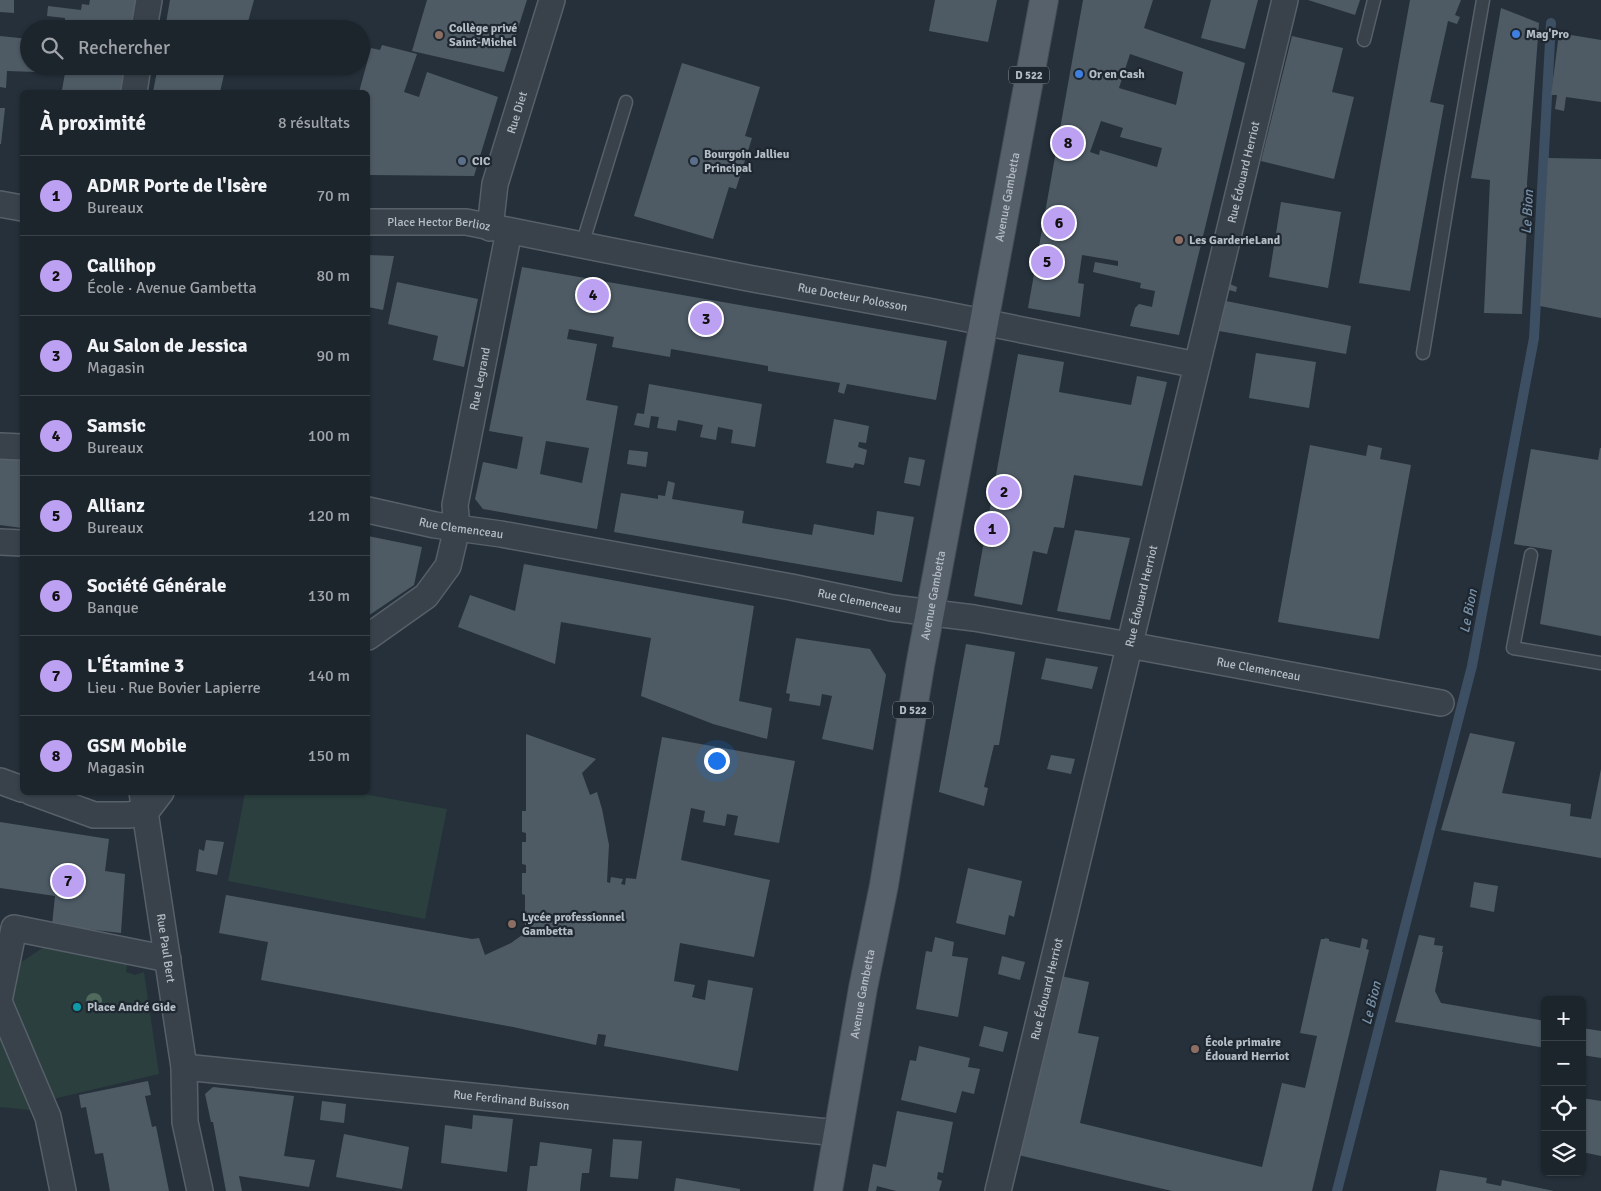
<!DOCTYPE html>
<html lang="fr">
<head>
<meta charset="utf-8">
<style>
	:root { --surface:#1c242c; --page:#252c34; --text:#f1f3f6; --muted:#a0a4a9; --line:#3a4148; --accent:#bca0f2 }
	body { margin:0; font-family:Signika,sans-serif; background:var(--page); color:var(--text) }
	.controls { position:absolute; right:15px; bottom:15px; display:grid; overflow:hidden; border-radius:8px; box-shadow:0 1px 4px #0004 }
	.controls button { width:45px; height:45px; display:grid; place-items:center; padding:0; border:0; border-bottom:1px solid var(--line); background:var(--surface); color:var(--text); font:25px sans-serif }
	.you { position:absolute; left:716px; top:760px; width:18px; height:18px; margin:-12px; border:4px solid #fff; border-radius:50%; background:#1a73e8; box-shadow:0 0 0 8px #1a73e833 }
	.badge { display:grid; place-items:center; width:32px; height:32px; border-radius:50%; background:var(--accent); color:#111; font-size:16px; font-weight:700 }
	.pin { position:absolute; translate:-50% -50%; border:2px solid #fff; box-shadow:0 1px 5px #0006 }
	.list { margin:0; padding:0; list-style:none }
	h2 { display:flex; justify-content:space-between; align-items:center; height:65px; margin:0; padding:0 20px; font-size:21px }
	h2 small { font-size:16px; font-weight:400; color:var(--muted) }
	.list li { display:grid; grid-template-columns:32px 1fr auto; gap:15px; align-items:center; box-sizing:border-box; height:80px; padding:0 20px; border-top:1px solid var(--line) }
	.list b { display:block; font-size:19px; white-space:nowrap }
	.list p { margin:0; font-size:16px; white-space:nowrap; color:var(--muted) }
	.list em { font-size:16px; font-style:normal; color:var(--muted) }
	.icon { flex:none; width:28px; height:28px; fill:none; stroke:currentColor; stroke-width:2; stroke-linecap:round; stroke-linejoin:round }
	.map { position:relative; flex:none; width:1601px; height:1191px; overflow:hidden }
	.search { position:absolute; background:var(--surface); box-shadow:0 1px 4px #0004; left:20px; top:20px; width:350px; height:55px; display:flex; align-items:center; gap:12px; box-sizing:border-box; padding:0 18px; border-radius:28px; color:var(--muted); font-size:19px }
	.panel { position:absolute; background:var(--surface); box-shadow:0 1px 4px #0004; left:20px; top:90px; width:350px; height:705px; border-radius:8px }
	.map>svg:first-child { display:block }
	.green { fill:#2a3f3e }
	.lines { fill:none; stroke-linecap:round; stroke-linejoin:round }
	.stream { stroke:#3d4f62; stroke-width:10 }
	.building { fill:#4e5b65; fill-rule:evenodd }
	.lane-casing { stroke:#576069; stroke-width:15 }
	.street-casing { stroke:#576069; stroke-width:28 }
	.primary-casing { stroke:#424b54; stroke-width:30 }
	.lane { stroke:#39424b; stroke-width:12 }
	.street { stroke:#39424b; stroke-width:25 }
	.primary { stroke:#57616b; stroke-width:28 }
	.tree { fill:#516a5e }
	.shop-dot { fill:#3f7fe0; stroke:#1e2730; stroke-width:2 }
	.education-dot { fill:#8d6e63; stroke:#1e2730; stroke-width:2 }
	.service-dot { fill:#5c6f8a; stroke:#1e2730; stroke-width:2 }
	.culture-dot { fill:#0f9aa8; stroke:#1e2730; stroke-width:2 }
	.labels { text-anchor:middle; stroke-width:4.5; stroke-linejoin:round; paint-order:stroke }
	.shield { fill:#1e2730; stroke:#889099; stroke-width:1 }
	.shield-label { font-size:11px; font-weight:bold; fill:#b5bdc6 }
	.poi-label { font-size:12px; font-weight:bold; fill:#b5bdc6; stroke:#1e2730; text-anchor:start }
	.street-label { font-size:12px; fill:#b5bdc6; stroke:#1e2730 }
	.water-label { font-size:14px; font-style:italic; fill:#7890a7; stroke:#1e2730 }
</style>
</head>
<body>
<div class="map">
<svg width="1601" height="1191" viewBox="0 0 1601 1191">
	<rect width="100%" height="100%" fill="#25303a"/>
	<g class="green">
		<polygon points="245,793 358,793 447,809 425,919 228,881"/>
		<polygon points="47,945 128,960 126,972 135,975 144,972 159,1074 53,1099 29,1110 0,1107 0,1006 17,965"/>
	</g>
	<g class="lines">
		<polyline class="stream" points="1337,1191 1472,666 1534,338 1551,23"/>
	</g>
	<g class="building">
		<polygon points="0,0 14,0 14,13 0,12"/>
		<polygon points="90,0 138,0 133,29 64,29 65,18 47,16 48,6 81,10 82,4 89,5"/>
		<polygon points="170,0 254,0 246,29 165,29"/>
		<polygon points="427,0 527,0 504,72 412,51"/>
		<polygon points="935,0 997,0 988,42 929,31"/>
		<path d="M1083,0h70l-9,28 101,35 -66,272 -49,-9 5,-18 4,-4 13,3 3,-16 -15,-3 1,-5 -48,-11 2,-10 23,4v-5l-36,-6 -4,28 6,1 -4,33 -52,-9zM1130,54l53,18 -7,33 -57,-17zM1101,121l22,7 -3,9 42,11 -5,19 -57,-17 -1,5 -9,-3z"/>
		<polygon points="1211,0 1258,0 1245,49 1201,38"/>
		<polygon points="1308,0 1360,0 1355,15"/>
		<polygon points="1410,0 1461,0 1455,15 1460,17 1457,24 1448,21 1430,102 1444,105 1410,291 1359,283"/>
		<polygon points="1501,8 1539,23 1527,183 1528,209 1522,314 1484,313 1490,180 1471,178"/>
		<polygon points="1559,33 1601,40 1601,102 1566,97 1564,111 1555,109 1557,95 1551,95"/>
		<polygon points="0,36 29,39 29,66 126,66 122,92 91,92 62,90 65,73 7,71 6,88 0,87"/>
		<polygon points="1292,36 1343,48 1332,92 1354,97 1334,179 1261,161"/>
		<polygon points="382,45 417,54 404,92 419,97 427,72 498,97 474,176 368,175 368,92 359,92 371,48 380,50"/>
		<polygon points="682,63 760,87 745,136 752,138 736,189 729,187 713,239 634,216"/>
		<polygon points="158,66 226,66 220,92 206,90 205,92 153,92"/>
		<polygon points="0,108 5,108 1,144 0,144"/>
		<polygon points="1548,158 1601,159 1601,318 1540,306"/>
		<polygon points="1281,202 1341,212 1328,288 1269,277"/>
		<polygon points="368,255 394,256 383,310 368,307"/>
		<path d="M522,267l425,74 -11,59 -89,-16 -3,10 -6,-2 2,-9 -72,-12v-5l-97,-17 -1,8 -58,-10 2,-10 -45,-8 -2,10 30,5 -11,56 32,6 -21,123 -114,-20 -8,-10 8,-37 34,7 6,-32 -34,-6zM546,441l43,7 -7,35 -42,-9z"/>
		<polygon points="397,282 478,299 464,367 433,360 438,336 388,324"/>
		<polygon points="1230,284 1237,287 1236,292 1229,290"/>
		<polygon points="1226,301 1351,326 1346,354 1219,331"/>
		<polygon points="1256,353 1316,362 1309,408 1249,398"/>
		<polygon points="1018,354 1064,362 1059,392 1131,405 1137,376 1167,382 1142,486 1074,475 1064,528 1054,527 1047,554 1033,551 1022,605 974,596"/>
		<polygon points="649,384 762,404 755,447 731,443 733,430 718,427 716,440 700,437 703,425 678,420 676,431 657,428 659,417 651,416 649,428 634,425 637,413 644,414"/>
		<polygon points="834,419 869,426 866,443 859,442 858,447 867,450 864,465 855,463 853,468 826,463"/>
		<polygon points="1310,445 1366,456 1368,445 1382,448 1380,459 1411,465 1379,639 1278,622"/>
		<polygon points="1600,448 1601,448 1601,636 1540,624 1552,550 1514,544 1531,449 1598,460"/>
		<polygon points="629,450 648,452 646,467 627,464"/>
		<polygon points="0,454 22,459 22,528 0,525"/>
		<polygon points="909,457 925,460 920,486 904,483"/>
		<polygon points="668,481 675,483 672,499 744,511 742,523 812,535 814,524 874,535 877,511 914,517 902,582 614,532 621,493 658,499 658,495 665,496"/>
		<polygon points="1075,530 1130,538 1110,620 1057,611"/>
		<polygon points="368,536 422,547 414,585 368,616"/>
		<polygon points="524,564 754,606 739,701 772,708 767,739 713,724 641,696 651,638 561,622 555,664 458,627 470,595 515,611"/>
		<polygon points="796,638 870,649 886,675 873,750 822,739 832,696 822,694 820,706 789,701 790,694 786,693"/>
		<polygon points="966,644 1015,652 999,745 994,745 984,787 988,788 984,806 939,792"/>
		<polygon points="1046,658 1098,667 1092,689 1041,679"/>
		<polygon points="1470,733 1515,742 1502,793 1571,804 1570,816 1591,819 1601,769 1601,858 1441,830"/>
		<polygon points="526,734 596,759 582,773 590,795 597,792 602,809 609,845 607,882 610,883 611,877 623,879 621,884 625,885 626,878 636,879 662,737 795,761 779,843 734,835 738,816 727,814 725,826 703,822 705,811 691,808 681,860 770,880 754,957 680,943 674,981 695,985 692,997 705,1000 708,980 753,988 738,1071 604,1046 606,1035 598,1034 596,1045 513,1027 261,980 268,942 219,933 226,895 472,939 479,938 485,955 511,943 525,933 525,895 522,894 522,873 526,873 526,865 522,864 522,842 526,842 526,833 522,832 522,811 526,811"/>
		<polygon points="1051,755 1075,759 1071,774 1047,769"/>
		<polygon points="0,822 109,839 105,871 125,874 121,933 52,925 55,896 0,888"/>
		<polygon points="206,840 224,842 217,875 196,871 199,849 204,851"/>
		<polygon points="968,868 1022,881 1014,917 1009,915 1005,935 956,923"/>
		<polygon points="1474,882 1498,886 1494,912 1470,907"/>
		<polygon points="1419,935 1435,938 1434,945 1443,946 1442,952 1443,952 1435,991 1441,1003 1545,1021 1545,1048 1395,1022"/>
		<polygon points="935,937 954,942 952,956 968,958 958,1017 916,1009 926,951 932,952"/>
		<polygon points="1325,938 1329,939 1329,941 1360,948 1362,938 1368,940 1366,949 1369,950 1312,1191 1172,1191 1018,1155 1061,976 1089,982 1078,1033 1099,1037 1080,1123 1262,1167 1282,1083 1305,1088 1317,1036 1300,1033 1321,939 1325,939"/>
		<polygon points="1002,956 1025,962 1020,980 998,974"/>
		<polygon points="984,1026 1008,1032 1003,1052 979,1046"/>
		<polygon points="1582,1028 1601,1031 1601,1058 1582,1055"/>
		<polygon points="919,1046 970,1058 968,1067 980,1069 974,1094 962,1091 956,1113 901,1100 910,1060 916,1061"/>
		<polygon points="148,1081 151,1095 145,1096 152,1127 156,1126 169,1191 110,1191 103,1153 95,1154 86,1107 81,1108 79,1095"/>
		<polygon points="213,1087 294,1096 284,1156 315,1160 309,1187 239,1176 242,1191 226,1191 213,1122 211,1122 205,1094"/>
		<polygon points="1582,1098 1601,1101 1601,1156 1582,1152"/>
		<polygon points="322,1101 346,1104 344,1123 320,1120"/>
		<polygon points="897,1111 953,1122 943,1173 938,1172 937,1179 942,1181 939,1191 896,1191 877,1186 876,1191 868,1191 873,1164 886,1167"/>
		<polygon points="473,1115 513,1119 507,1172 441,1163 445,1125 472,1129"/>
		<polygon points="344,1134 409,1147 402,1189 336,1177"/>
		<polygon points="613,1139 642,1141 638,1179 610,1177"/>
		<polygon points="540,1142 592,1149 589,1173 582,1173 580,1191 527,1191 530,1166 537,1166"/>
		<polygon points="1440,1170 1487,1178 1486,1183 1501,1186 1502,1180 1554,1191 1436,1191"/>
		<polygon points="676,1178 740,1189 740,1191 674,1191"/>
	</g>
	<g class="lines">
		<defs>
			<g id="lane">
				<polyline points="1364,40 1374,0"/>
				<polyline points="582,245 626,102"/>
				<polyline points="1423,353 1451,182 1483,0"/>
				<polyline points="1531,555 1513,648 1601,663"/>
			</g>
			<g id="street">
				<polyline points="144,29 149,0"/>
				<polyline points="134,92 138,66"/>
				<polyline points="0,204 22,208"/>
				<path id="s1" d="M368,222h98l282,56 180,33 269,54"/>
				<path id="s2" d="M490,228l5,-44 57,-184"/>
				<polyline points="0,446 22,447"/>
				<path id="s3" d="M368,510l67,15 66,9 290,53 101,21 82,10 155,27 312,58"/>
				<polyline points="0,542 22,543"/>
				<path id="s4" d="M368,637l58,-41 22,-30 9,-38 -2,-23 54,-274"/>
				<polyline points="0,781 22,789"/>
				<polyline points="31,792 94,815 128,815 145,813 161,792"/>
				<path id="s5" d="M142,792l42,275 1,55 15,69"/>
				<polyline points="0,996 14,928 168,959"/>
				<polyline points="0,1004 48,1117 63,1191"/>
				<path id="s6" d="M184,1067l654,66"/>
				<path id="s7" d="M998,1191l287,-1191"/>
			</g>
			<g id="primary">
				<path id="s8" d="M828,1191l35,-203 21,-103 36,-219 124,-666"/>
			</g>
		</defs>
		<use href="#lane" class="lane-casing"/>
		<use href="#street" class="street-casing"/>
		<use href="#primary" class="primary-casing"/>
		<use href="#lane" class="lane"/>
		<use href="#street" class="street"/>
		<use href="#primary" class="primary"/>
	</g>
	<circle class="tree" cx="94" cy="1001" r="8"/>
	<g class="shop-dot">
		<circle cx="1516" cy="34" r="5"/>
		<circle cx="1079" cy="74" r="5"/>
	</g>
	<g class="education-dot">
		<circle cx="439" cy="35" r="5"/>
		<circle cx="1179" cy="240" r="5"/>
		<circle cx="512" cy="924" r="5"/>
		<circle cx="1195" cy="1049" r="5"/>
	</g>
	<g class="service-dot">
		<circle cx="462" cy="161" r="5"/>
		<circle cx="694" cy="161" r="5"/>
	</g>
	<circle class="culture-dot" cx="77" cy="1007" r="5"/>
	<g class="labels">
		<g class="shield">
			<rect x="1009" y="66.5" width="40" height="17" rx="4"/>
			<rect x="893" y="701.5" width="40" height="17" rx="4"/>
		</g>
		<g class="shield-label">
			<text x="1029" y="79">D 522</text>
			<text x="913" y="714">D 522</text>
		</g>
		<g class="poi-label">
			<text x="449" y="32">Collège privé<tspan x="449" dy="14">Saint-Michel</tspan></text>
			<text x="1526" y="38">Mag'Pro</text>
			<text x="1089" y="78">Or en Cash</text>
			<text x="704" y="158">Bourgoin Jallieu<tspan x="704" dy="14">Principal</tspan></text>
			<text x="472" y="165">CIC</text>
			<text x="1189" y="244">Les GarderieLand</text>
			<text x="522" y="921">Lycée professionnel<tspan x="522" dy="14">Gambetta</tspan></text>
			<text x="87" y="1011">Place André Gide</text>
			<text x="1205" y="1046">École primaire<tspan x="1205" dy="14">Édouard Herriot</tspan></text>
		</g>
		<g class="street-label">
			<text dy="4" stroke="none"><textPath href="#s2" startOffset="119">Rue Diet</textPath></text>
			<text dy="4" stroke="none"><textPath href="#s7" startOffset="1048">Rue Édouard Herriot</textPath></text>
			<text dy="4" stroke="none"><textPath href="#s8" startOffset="1010">Avenue Gambetta</textPath></text>
			<text dy="4" stroke="none"><textPath href="#s1" startOffset="71">Place Hector Berlioz</textPath></text>
			<text dy="4" stroke="none"><textPath href="#s1" startOffset="492">Rue Docteur Polosson</textPath></text>
			<text dy="4" stroke="none"><textPath href="#s4" startOffset="299">Rue Legrand</textPath></text>
			<text dy="4" stroke="none"><textPath href="#s3" startOffset="95">Rue Clemenceau</textPath></text>
			<text dy="4" stroke="none"><textPath href="#s8" startOffset="605">Avenue Gambetta</textPath></text>
			<text dy="4" stroke="none"><textPath href="#s7" startOffset="612">Rue Édouard Herriot</textPath></text>
			<text dy="4" stroke="none"><textPath href="#s3" startOffset="500">Rue Clemenceau</textPath></text>
			<text dy="4" stroke="none"><textPath href="#s3" startOffset="905">Rue Clemenceau</textPath></text>
			<text dy="4" stroke="none"><textPath href="#s5" startOffset="158">Rue Paul Bert</textPath></text>
			<text dy="4" stroke="none"><textPath href="#s7" startOffset="208">Rue Édouard Herriot</textPath></text>
			<text dy="4" stroke="none"><textPath href="#s8" startOffset="200">Avenue Gambetta</textPath></text>
			<text dy="4" stroke="none"><textPath href="#s6" startOffset="329">Rue Ferdinand Buisson</textPath></text>
		</g>
		<g class="water-label">
			<text transform="translate(1527 212) rotate(-87)" y="5">Le Bion</text>
			<text transform="translate(1468 611) rotate(-79)" y="5">Le Bion</text>
			<text transform="translate(1371 1003) rotate(-76)" y="5">Le Bion</text>
		</g>
	</g>
</svg>
<div class="controls">
<button>+</button>
<button>−</button>
<button><svg class="icon" aria-label="locate" viewBox="0 0 24 24"><circle cx="12" cy="12" r="6"/><path d="M12 2v4M12 18v4M2 12h4M18 12h4"/></svg></button>
<button><svg class="icon" aria-label="layers" viewBox="0 0 24 24"><path d="M12 4l9 5-9 5-9-5zM3 14l9 5 9-5"/></svg></button>
</div>
<div class="you"></div>
<div class="pin badge" style="left:992px;top:529px">1</div>
<div class="pin badge" style="left:1004px;top:492px">2</div>
<div class="pin badge" style="left:706px;top:319px">3</div>
<div class="pin badge" style="left:593px;top:295px">4</div>
<div class="pin badge" style="left:1047px;top:262px">5</div>
<div class="pin badge" style="left:1059px;top:223px">6</div>
<div class="pin badge" style="left:68px;top:881px">7</div>
<div class="pin badge" style="left:1068px;top:143px">8</div>
<div class="search"><svg class="icon" aria-label="search" viewBox="0 0 24 24"><circle cx="10" cy="10" r="6"/><path d="M15 15l6 6"/></svg>Rechercher</div>
<section class="panel">
<h2>À proximité<small>8 résultats</small></h2>
<ul class="list">
<li><span class="badge">1</span><div><b>ADMR Porte de l'Isère</b><p>Bureaux</p></div><em>70 m</em></li>
<li><span class="badge">2</span><div><b>Callihop</b><p>École · Avenue Gambetta</p></div><em>80 m</em></li>
<li><span class="badge">3</span><div><b>Au Salon de Jessica</b><p>Magasin</p></div><em>90 m</em></li>
<li><span class="badge">4</span><div><b>Samsic</b><p>Bureaux</p></div><em>100 m</em></li>
<li><span class="badge">5</span><div><b>Allianz</b><p>Bureaux</p></div><em>120 m</em></li>
<li><span class="badge">6</span><div><b>Société Générale</b><p>Banque</p></div><em>130 m</em></li>
<li><span class="badge">7</span><div><b>L'Étamine 3</b><p>Lieu · Rue Bovier Lapierre</p></div><em>140 m</em></li>
<li><span class="badge">8</span><div><b>GSM Mobile</b><p>Magasin</p></div><em>150 m</em></li>
</ul>
</section>
</div>
</body>
</html>
